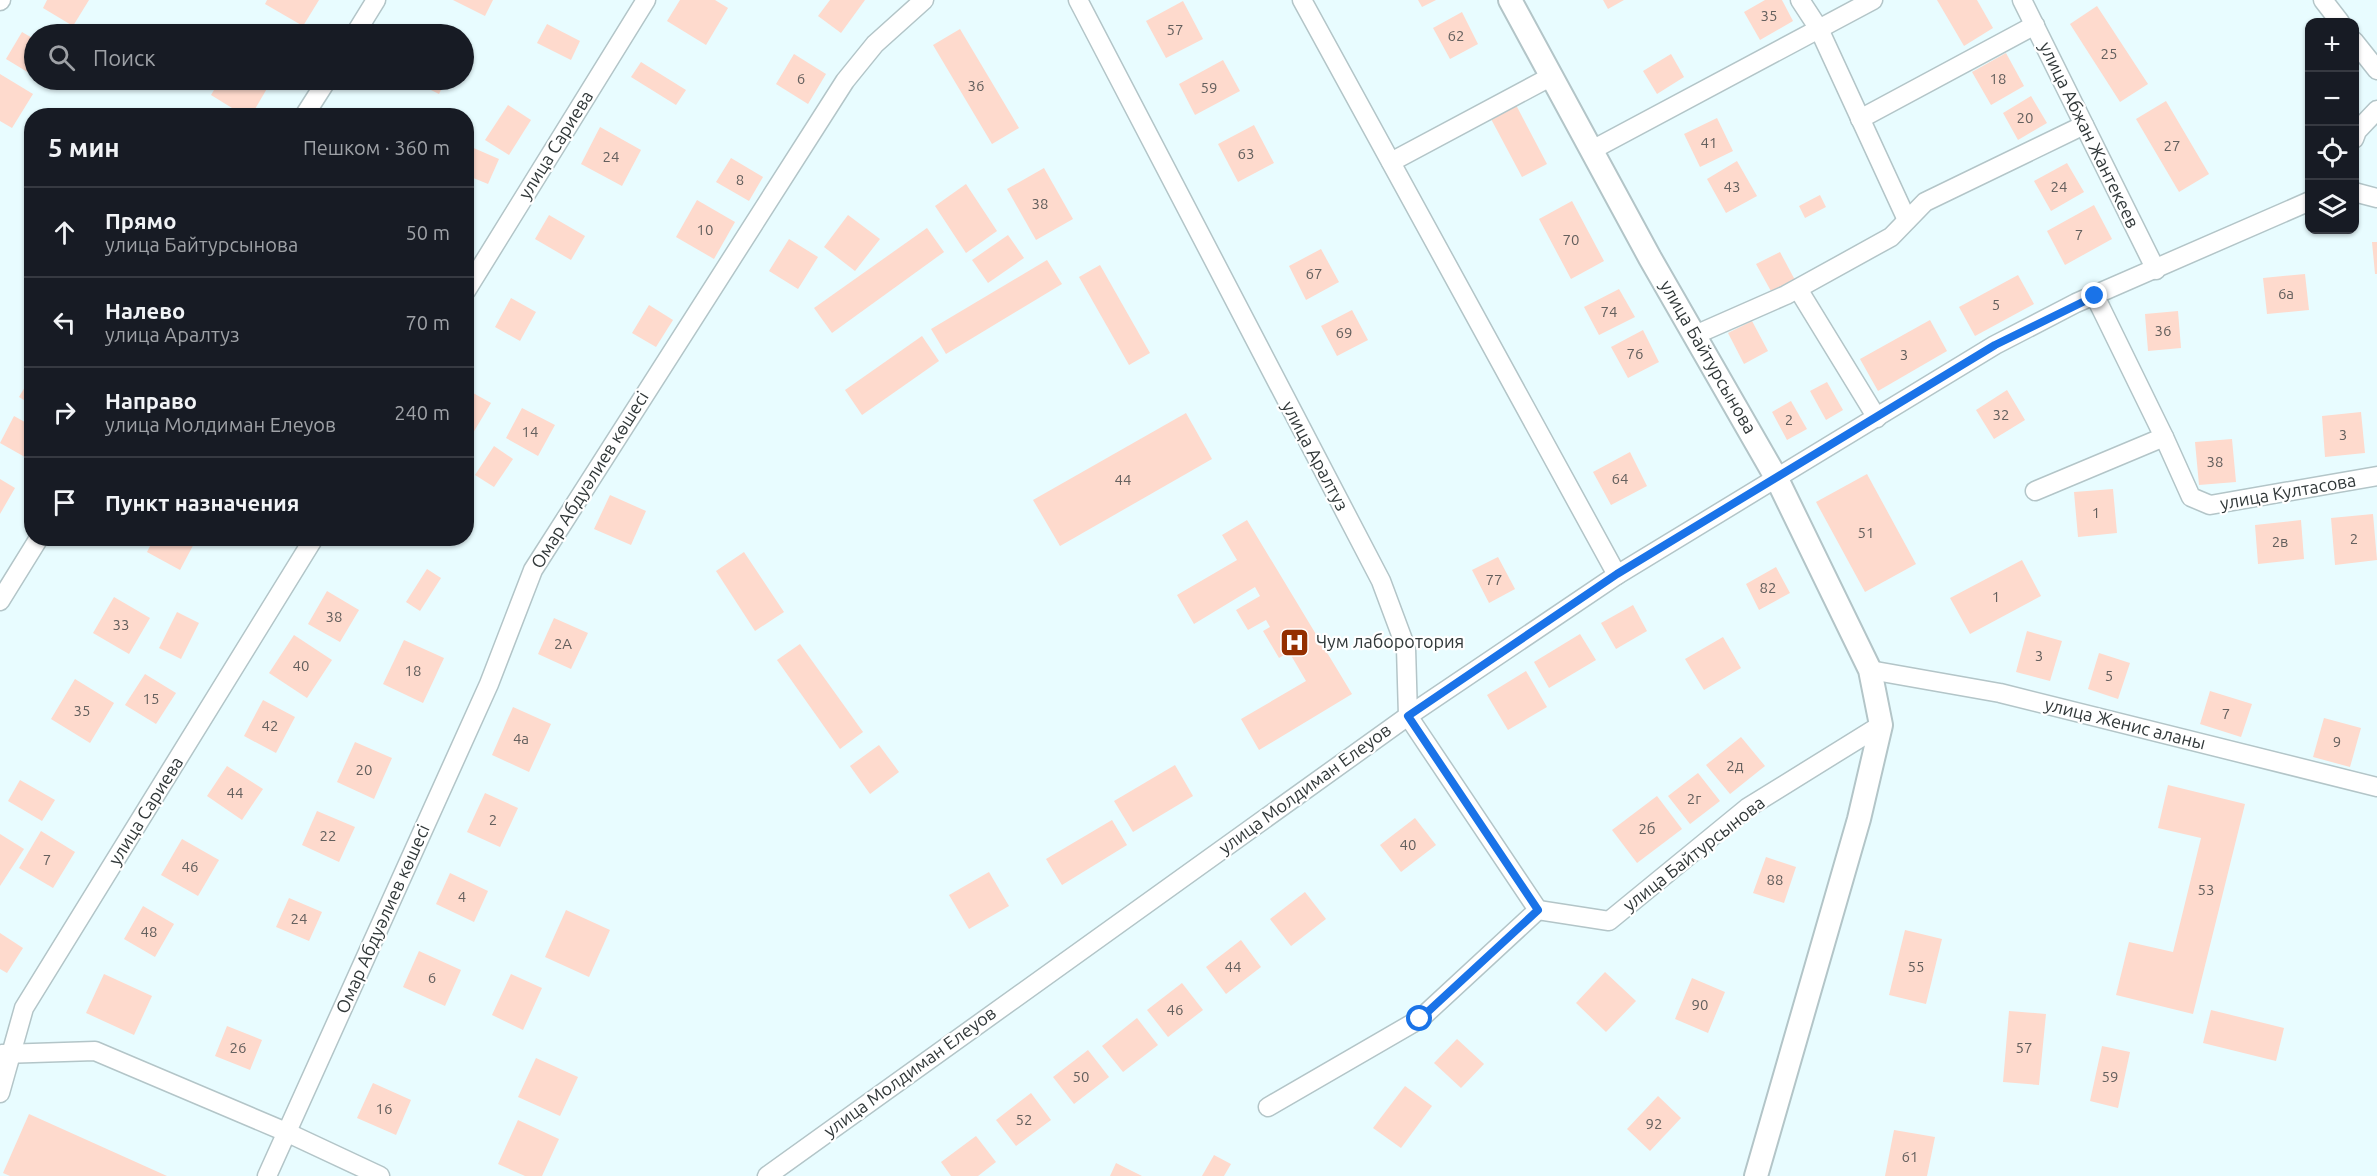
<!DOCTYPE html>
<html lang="ru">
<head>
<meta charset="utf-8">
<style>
	:root { --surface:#171b24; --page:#242831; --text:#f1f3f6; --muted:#9ea1a6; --line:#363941 }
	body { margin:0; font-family:Ubuntu,sans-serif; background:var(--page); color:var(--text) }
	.controls { position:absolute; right:18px; top:18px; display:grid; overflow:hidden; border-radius:12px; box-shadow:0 2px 4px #0004 }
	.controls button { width:54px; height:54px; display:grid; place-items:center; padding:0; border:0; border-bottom:2px solid var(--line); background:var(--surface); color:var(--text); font:30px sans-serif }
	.stop { position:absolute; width:18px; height:18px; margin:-14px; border:4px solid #1a73e8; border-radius:50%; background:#fff }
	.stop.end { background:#1a73e8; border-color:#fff; box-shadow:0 2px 6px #0008 }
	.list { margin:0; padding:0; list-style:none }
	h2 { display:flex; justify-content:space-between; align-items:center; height:78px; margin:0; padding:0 24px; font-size:26px }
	h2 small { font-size:20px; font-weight:400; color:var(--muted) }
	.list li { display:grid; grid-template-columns:39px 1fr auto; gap:18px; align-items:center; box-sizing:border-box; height:90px; padding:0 24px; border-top:2px solid var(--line) }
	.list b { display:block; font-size:22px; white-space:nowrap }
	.list p { margin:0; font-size:20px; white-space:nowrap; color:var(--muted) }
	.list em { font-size:20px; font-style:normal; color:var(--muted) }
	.icon { flex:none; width:33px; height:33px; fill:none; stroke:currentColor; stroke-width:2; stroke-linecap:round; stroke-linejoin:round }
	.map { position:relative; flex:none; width:2377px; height:1176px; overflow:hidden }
	.search { position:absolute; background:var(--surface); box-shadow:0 2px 4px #0004; left:24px; top:24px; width:450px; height:66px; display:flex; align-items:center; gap:15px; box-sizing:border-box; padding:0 21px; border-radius:33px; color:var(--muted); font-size:22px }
	.panel { position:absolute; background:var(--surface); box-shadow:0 2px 4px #0004; left:24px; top:108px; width:450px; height:438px; border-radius:24px }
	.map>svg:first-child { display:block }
	.building { fill:#fedacd }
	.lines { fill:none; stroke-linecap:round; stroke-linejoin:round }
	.minor-casing { stroke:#b3c5c8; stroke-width:21 }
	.tertiary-casing { stroke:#b3c5c8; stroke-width:26 }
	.minor { stroke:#fff; stroke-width:18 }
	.tertiary { stroke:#fff; stroke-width:22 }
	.route { stroke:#1a73e8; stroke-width:8 }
	.labels { text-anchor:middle; stroke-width:4.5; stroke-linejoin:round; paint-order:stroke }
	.number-label { font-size:15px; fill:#64605e }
	.street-label { font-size:18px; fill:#313839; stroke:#fff }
	.poi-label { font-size:18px; fill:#313839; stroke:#fff; text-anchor:start }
</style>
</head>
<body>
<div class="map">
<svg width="2377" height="1176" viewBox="0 0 2377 1176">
	<rect width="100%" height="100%" fill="#e8fcff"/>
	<g class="building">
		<polygon points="47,0 89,0 73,26 43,8"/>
		<polygon points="267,0 319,0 303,26 265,4"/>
		<polygon points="453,0 493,0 485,16"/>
		<polygon points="680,0 715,0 728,8 706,45 667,21"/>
		<polygon points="830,0 865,0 841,33 818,16"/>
		<polygon points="1418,0 1436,0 1422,7"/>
		<polygon points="1603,0 1624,0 1608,9"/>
		<polygon points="1765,0 1782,0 1793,21 1760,40 1744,12"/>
		<polygon points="1937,0 1977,0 1993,28 1964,46"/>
		<polygon points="1183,1 1203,39 1166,58 1146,21"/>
		<polygon points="2097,6 2148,84 2120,102 2070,24"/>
		<polygon points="1462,12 1478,44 1450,59 1433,28"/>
		<polygon points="547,24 580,41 571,60 537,43"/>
		<polygon points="960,29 1019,128 992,144 933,45"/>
		<polygon points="22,32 34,39 34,76 6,59"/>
		<polygon points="2006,53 2024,86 1991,105 1972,72"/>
		<polygon points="794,54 826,74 808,104 776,84"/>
		<polygon points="1671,54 1684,77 1657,94 1643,71"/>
		<polygon points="1223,60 1240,91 1195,115 1179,84"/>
		<polygon points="641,62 686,90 676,105 631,77"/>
		<polygon points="0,74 33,94 12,128 0,121"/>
		<polygon points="40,80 57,80 52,87"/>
		<polygon points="220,80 272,80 251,116 245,116 211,95"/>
		<polygon points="411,80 446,80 439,94"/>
		<polygon points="2031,96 2047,123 2018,140 2003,113"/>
		<polygon points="2166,101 2209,174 2179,192 2136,119"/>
		<polygon points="508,105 531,120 509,155 485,140"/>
		<polygon points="1516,105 1547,164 1522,177 1491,119"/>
		<polygon points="1717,118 1733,151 1700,167 1684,134"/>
		<polygon points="1254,125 1274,163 1238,182 1218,144"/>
		<polygon points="600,127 641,150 622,186 581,164"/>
		<polygon points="469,146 499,159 488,184 466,175"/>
		<polygon points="731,158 763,177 749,201 716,182"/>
		<polygon points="1737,161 1757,196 1726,213 1707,179"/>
		<polygon points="2067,163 2084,192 2051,211 2034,181"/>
		<polygon points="1044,168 1073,219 1036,240 1007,189"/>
		<polygon points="966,184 997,231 966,253 935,206"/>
		<polygon points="1820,195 1826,207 1805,218 1799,206"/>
		<polygon points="697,200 735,222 714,259 676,237"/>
		<polygon points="1572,201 1604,261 1571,279 1539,219"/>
		<polygon points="2094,205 2112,239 2065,265 2047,231"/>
		<polygon points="549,215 585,236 571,260 535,239"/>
		<polygon points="848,215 880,239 855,271 824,247"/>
		<polygon points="927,228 944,252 832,333 814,308"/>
		<polygon points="1008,235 1024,258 988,283 972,260"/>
		<polygon points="789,239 818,257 798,289 769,271"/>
		<polygon points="2372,242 2377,242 2377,274 2375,274"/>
		<polygon points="1321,249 1339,282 1306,300 1289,266"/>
		<polygon points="1780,252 1795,280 1772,293 1756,264"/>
		<polygon points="1047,260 1062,284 946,354 931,329"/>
		<polygon points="1100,265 1150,353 1129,365 1079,277"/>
		<polygon points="2305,274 2309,310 2267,314 2263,278"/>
		<polygon points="2018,275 2034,304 1975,336 1959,307"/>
		<polygon points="1619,289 1635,317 1599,335 1584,307"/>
		<polygon points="511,298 536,312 520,341 495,327"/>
		<polygon points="649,305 673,320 656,347 632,333"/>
		<polygon points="1352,310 1368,340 1337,356 1321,326"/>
		<polygon points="2178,311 2181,348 2148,351 2145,314"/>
		<polygon points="1930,320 1947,351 1878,391 1860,359"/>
		<polygon points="1752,321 1768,351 1744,364 1728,333"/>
		<polygon points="1643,330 1659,362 1628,378 1611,347"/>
		<polygon points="922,336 939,361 862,415 845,390"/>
		<polygon points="32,375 32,405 19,397"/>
		<polygon points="1827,382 1843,410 1826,420 1810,391"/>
		<polygon points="466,389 491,403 473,433 466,429"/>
		<polygon points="2007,390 2025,420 1994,439 1976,410"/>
		<polygon points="1791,401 1807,429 1787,440 1772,412"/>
		<polygon points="522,408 555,425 538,456 506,438"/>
		<polygon points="2361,412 2365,453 2325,457 2322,416"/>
		<polygon points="1186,413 1212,459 1060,546 1033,500"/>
		<polygon points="14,416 32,426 32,461 0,443"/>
		<polygon points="2232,439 2236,482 2199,485 2195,442"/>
		<polygon points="494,446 513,459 494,487 475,475"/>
		<polygon points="1630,452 1647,486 1611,505 1593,472"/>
		<polygon points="1867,474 1916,564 1865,592 1816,502"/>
		<polygon points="0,479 15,488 0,514"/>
		<polygon points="2113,489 2117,533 2078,537 2074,492"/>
		<polygon points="610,495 646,511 631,545 594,529"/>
		<polygon points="2373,514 2377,560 2335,565 2331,518"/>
		<polygon points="1247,520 1352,694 1259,750 1241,719 1306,681 1289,652 1279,658 1263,631 1270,627 1266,620 1248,630 1236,610 1260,596 1255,587 1194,624 1177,595 1237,560 1222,535"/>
		<polygon points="2301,520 2304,559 2258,564 2255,525"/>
		<polygon points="154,538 197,538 180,570 147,552"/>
		<polygon points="744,552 784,612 755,631 716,571"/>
		<polygon points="1498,557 1515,589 1489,603 1472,570"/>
		<polygon points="2022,560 2041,596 1970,634 1950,598"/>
		<polygon points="1776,567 1790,593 1759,610 1746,584"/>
		<polygon points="427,569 441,578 420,611 406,602"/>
		<polygon points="327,591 359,610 340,642 308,624"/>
		<polygon points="114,597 150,618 129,654 93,633"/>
		<polygon points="1633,605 1647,631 1616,649 1601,623"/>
		<polygon points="177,612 199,623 181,659 159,648"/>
		<polygon points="554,618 588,633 571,669 538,654"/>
		<polygon points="2027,631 2062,641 2050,681 2016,672"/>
		<polygon points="1580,634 1596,660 1549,688 1534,662"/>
		<polygon points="294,635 332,660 307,698 269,673"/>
		<polygon points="1723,637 1741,668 1704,690 1685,659"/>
		<polygon points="404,640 444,658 423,703 383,684"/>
		<polygon points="800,644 863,732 840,749 777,660"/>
		<polygon points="2099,653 2130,663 2118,699 2088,689"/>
		<polygon points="1526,671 1547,707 1508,730 1487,695"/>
		<polygon points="145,674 176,693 156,724 125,705"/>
		<polygon points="75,679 114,703 90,743 51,719"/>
		<polygon points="2210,691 2252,704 2241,737 2200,724"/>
		<polygon points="263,700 295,717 276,753 244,736"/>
		<polygon points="513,707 551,724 529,772 492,755"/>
		<polygon points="2324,718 2361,728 2350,767 2313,757"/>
		<polygon points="1741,737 1765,766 1730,794 1706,765"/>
		<polygon points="355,742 392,758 374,799 337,782"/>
		<polygon points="879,745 899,772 870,794 850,766"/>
		<polygon points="1175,765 1193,796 1133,832 1114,801"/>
		<polygon points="227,766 263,789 242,820 207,796"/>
		<polygon points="1698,773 1720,801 1690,824 1668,796"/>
		<polygon points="20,780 55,800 42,821 8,801"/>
		<polygon points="2168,785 2245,804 2193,1014 2116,995 2129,942 2173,952 2201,838 2158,828"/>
		<polygon points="485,793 518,808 500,847 467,832"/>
		<polygon points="1657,796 1682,829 1637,863 1612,830"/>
		<polygon points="317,811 355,827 339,862 302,845"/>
		<polygon points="1415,818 1436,845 1401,872 1380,845"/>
		<polygon points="1112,820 1127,845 1062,885 1046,859"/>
		<polygon points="41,831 75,852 53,888 19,868"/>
		<polygon points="0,834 24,849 0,886"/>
		<polygon points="182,839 219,860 198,896 161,875"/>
		<polygon points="1766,857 1796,867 1784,903 1753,893"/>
		<polygon points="989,872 1009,906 969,929 949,895"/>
		<polygon points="450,873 488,891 474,922 436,904"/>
		<polygon points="1305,892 1326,919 1291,946 1270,919"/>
		<polygon points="289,898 322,912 309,941 276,927"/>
		<polygon points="143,906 174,924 155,957 124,939"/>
		<polygon points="566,910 610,930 589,977 545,957"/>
		<polygon points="1905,930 1942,939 1926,1004 1889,995"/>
		<polygon points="0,933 23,948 7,973 0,969"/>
		<polygon points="1241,940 1261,967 1226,994 1206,967"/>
		<polygon points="419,951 461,970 445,1006 403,987"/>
		<polygon points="1605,972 1636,1001 1606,1032 1576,1003"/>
		<polygon points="104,974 152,996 134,1035 86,1013"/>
		<polygon points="511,974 542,988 523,1030 492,1015"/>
		<polygon points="1692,978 1725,992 1708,1033 1675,1019"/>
		<polygon points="1182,983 1203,1010 1168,1037 1147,1010"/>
		<polygon points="2211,1010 2284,1028 2276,1061 2203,1043"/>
		<polygon points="2009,1011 2046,1014 2039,1085 2003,1082"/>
		<polygon points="1137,1018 1158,1045 1123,1072 1102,1046"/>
		<polygon points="227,1026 262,1040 250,1070 215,1056"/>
		<polygon points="1457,1039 1484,1064 1461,1088 1434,1063"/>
		<polygon points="2102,1046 2130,1052 2118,1108 2090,1101"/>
		<polygon points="1088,1050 1109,1077 1074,1104 1053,1077"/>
		<polygon points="536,1058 578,1077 560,1116 518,1097"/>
		<polygon points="373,1083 411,1100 396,1135 357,1118"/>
		<polygon points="1405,1086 1432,1106 1401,1148 1373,1128"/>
		<polygon points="1031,1093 1051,1120 1016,1146 996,1120"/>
		<polygon points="1658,1096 1681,1118 1650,1151 1627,1129"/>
		<polygon points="29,1114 167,1176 10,1176 3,1173"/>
		<polygon points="518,1120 559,1139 542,1176 525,1176 498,1164"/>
		<polygon points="1894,1130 1935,1137 1927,1176 1885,1176"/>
		<polygon points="976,1136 996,1162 978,1176 951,1176 941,1162"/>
		<polygon points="1214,1155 1231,1164 1224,1176 1202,1176"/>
		<polygon points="1116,1163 1142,1176 1110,1176"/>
	</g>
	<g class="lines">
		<defs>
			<g id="minor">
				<polyline points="1078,0 1381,581 1406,648 1408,716 1538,910"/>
				<polyline points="1302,0 1617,575"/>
				<polyline points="1800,0 1819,29 1907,220"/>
				<polyline points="2022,0 2156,270"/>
				<polyline points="2323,0 2340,22"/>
				<polyline points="0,1 1,0"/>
				<polyline points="355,34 376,0"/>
				<polyline points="2354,41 2377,70"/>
				<polyline points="304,116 327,80"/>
				<polyline points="1860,119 2035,25"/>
				<polyline points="2354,139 2357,131 2377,110"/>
				<polyline points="1592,150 1873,0"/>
				<polyline points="1391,162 1552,76"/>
				<polyline points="2354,192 2377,198"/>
				<polyline points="1798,289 1877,418"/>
				<polyline points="466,291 646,0"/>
				<polyline points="2095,296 2164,437"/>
				<polyline points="1695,335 1786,295 1891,237 1925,202 2084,125"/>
				<polyline points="2035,491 2164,437 2191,497 2210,505 2377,476"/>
				<polyline points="0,601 39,538"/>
				<polyline points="1870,670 2000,693 2377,787"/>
				<polyline points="2,1054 95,1051 286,1132 380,1176"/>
				<polyline points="0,1093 24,1008 314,538"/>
				<polyline points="1268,1107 1420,1019 1538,910 1609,921 1747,808 1881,725"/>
				<polyline points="267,1176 489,684 533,570 845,81 875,44 924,0"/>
				<polyline points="767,1176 1408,716 1617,575 1995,345 2076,303 2310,201"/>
			</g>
			<polyline id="tertiary" points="1510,0 1650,258 1777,479 1870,670 1881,725 1859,819 1756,1176"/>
		</defs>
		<use href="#minor" class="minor-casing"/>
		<use href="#tertiary" class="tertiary-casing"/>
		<use href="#minor" class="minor"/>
		<use href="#tertiary" class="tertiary"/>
	</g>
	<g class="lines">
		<polyline class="route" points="1420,1019 1538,910 1408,716 1617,574 1995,345 2095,296"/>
	</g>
	<defs>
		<symbol id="hospital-square" viewBox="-11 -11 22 22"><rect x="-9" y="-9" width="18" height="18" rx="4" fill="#942f00" stroke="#fff"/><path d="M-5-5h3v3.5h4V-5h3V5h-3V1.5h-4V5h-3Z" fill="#fff"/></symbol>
	</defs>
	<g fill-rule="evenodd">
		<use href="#hospital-square" x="1278" y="626" width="33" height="33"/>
	</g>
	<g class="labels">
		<g class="number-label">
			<text x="1769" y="21">35</text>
			<text x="1175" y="35">57</text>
			<text x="1456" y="41">62</text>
			<text x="2109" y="59">25</text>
			<text x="801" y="84">6</text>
			<text x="1998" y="84">18</text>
			<text x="976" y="91">36</text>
			<text x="1209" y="93">59</text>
			<text x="2025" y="123">20</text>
			<text x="1709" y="148">41</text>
			<text x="2172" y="151">27</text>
			<text x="1246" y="159">63</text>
			<text x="611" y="162">24</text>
			<text x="740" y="185">8</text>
			<text x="1732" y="192">43</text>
			<text x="2059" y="192">24</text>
			<text x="1040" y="209">38</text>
			<text x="705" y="235">10</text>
			<text x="2079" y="240">7</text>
			<text x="1571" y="245">70</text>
			<text x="1314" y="279">67</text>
			<text x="2286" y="299">6а</text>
			<text x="1996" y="310">5</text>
			<text x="1609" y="317">74</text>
			<text x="2163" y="336">36</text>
			<text x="1344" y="338">69</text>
			<text x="1635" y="359">76</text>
			<text x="1904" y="360">3</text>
			<text x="2001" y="420">32</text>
			<text x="1789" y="425">2</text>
			<text x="530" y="437">14</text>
			<text x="2343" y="440">3</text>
			<text x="2215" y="467">38</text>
			<text x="1620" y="484">64</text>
			<text x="1123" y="485">44</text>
			<text x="2096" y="518">1</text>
			<text x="1866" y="538">51</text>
			<text x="2354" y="544">2</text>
			<text x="2280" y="547">2в</text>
			<text x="1494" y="585">77</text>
			<text x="1768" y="593">82</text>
			<text x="1996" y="602">1</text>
			<text x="334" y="622">38</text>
			<text x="121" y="630">33</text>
			<text x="563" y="649">2А</text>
			<text x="2039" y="661">3</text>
			<text x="301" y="671">40</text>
			<text x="413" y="676">18</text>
			<text x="2109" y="681">5</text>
			<text x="151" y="704">15</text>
			<text x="82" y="716">35</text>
			<text x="2226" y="719">7</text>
			<text x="270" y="731">42</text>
			<text x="521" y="744">4а</text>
			<text x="2337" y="747">9</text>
			<text x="1735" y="771">2д</text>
			<text x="364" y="775">20</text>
			<text x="235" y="798">44</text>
			<text x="1694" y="804">2г</text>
			<text x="493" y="825">2</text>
			<text x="1647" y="834">2б</text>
			<text x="328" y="841">22</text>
			<text x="1408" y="850">40</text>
			<text x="47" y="865">7</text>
			<text x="190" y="872">46</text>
			<text x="1775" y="885">88</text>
			<text x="2206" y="895">53</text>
			<text x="462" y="902">4</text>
			<text x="299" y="924">24</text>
			<text x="149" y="937">48</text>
			<text x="1233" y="972">44</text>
			<text x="1916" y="972">55</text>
			<text x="432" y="983">6</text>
			<text x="1700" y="1010">90</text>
			<text x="1175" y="1015">46</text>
			<text x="238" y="1053">26</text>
			<text x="2024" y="1053">57</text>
			<text x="1081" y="1082">50</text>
			<text x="2110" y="1082">59</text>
			<text x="384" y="1114">16</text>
			<text x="1024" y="1125">52</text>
			<text x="1654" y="1129">92</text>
			<text x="1910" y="1162">61</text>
		</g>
		<g class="street-label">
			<text transform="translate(2089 135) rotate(64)" y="6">улица Абжан Жантекеев</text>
			<text transform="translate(556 145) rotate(-58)" y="6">улица Сариева</text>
			<text transform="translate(1708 357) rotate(60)" y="6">улица Байтурсынова</text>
			<text transform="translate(1315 456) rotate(62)" y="6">улица Аралтуз</text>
			<text transform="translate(590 480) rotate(-58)" y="6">Омар Абдуәлиев көшесі</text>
			<text transform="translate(2288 492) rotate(-10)" y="6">улица Култасова</text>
			<text transform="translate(2125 724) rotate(14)" y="6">улица Женис аланы</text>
			<text transform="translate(1305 789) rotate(-36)" y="6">улица Молдиман Елеуов</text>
			<text transform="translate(146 811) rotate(-58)" y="6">улица Сариева</text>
			<text transform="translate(1694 854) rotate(-38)" y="6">улица Байтурсынова</text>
			<text transform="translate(383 919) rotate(-66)" y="6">Омар Абдуәлиев көшесі</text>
			<text transform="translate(910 1072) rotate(-36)" y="6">улица Молдиман Елеуов</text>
		</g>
		<g class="poi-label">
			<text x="1316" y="648">Чум лаборотория</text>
		</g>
	</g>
</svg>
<div class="controls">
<button>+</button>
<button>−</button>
<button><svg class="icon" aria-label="locate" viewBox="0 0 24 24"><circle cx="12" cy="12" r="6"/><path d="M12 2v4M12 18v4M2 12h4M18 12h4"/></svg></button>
<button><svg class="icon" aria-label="layers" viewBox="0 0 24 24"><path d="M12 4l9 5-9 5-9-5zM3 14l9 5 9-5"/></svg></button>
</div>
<div class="stop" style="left:1420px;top:1019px"></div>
<div class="stop end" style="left:2095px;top:296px"></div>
<div class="search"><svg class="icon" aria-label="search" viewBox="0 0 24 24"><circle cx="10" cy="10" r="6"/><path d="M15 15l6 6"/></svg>Поиск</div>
<section class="panel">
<h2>5 мин<small>Пешком · 360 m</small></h2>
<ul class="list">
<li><svg class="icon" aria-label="ahead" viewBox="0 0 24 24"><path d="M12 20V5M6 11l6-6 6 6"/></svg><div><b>Прямо</b><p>улица Байтурсынова</p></div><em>50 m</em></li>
<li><svg class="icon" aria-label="left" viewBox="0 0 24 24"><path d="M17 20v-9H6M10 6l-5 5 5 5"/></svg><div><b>Налево</b><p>улица Аралтуз</p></div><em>70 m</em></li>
<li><svg class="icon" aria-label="right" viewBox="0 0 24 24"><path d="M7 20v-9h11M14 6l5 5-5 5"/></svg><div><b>Направо</b><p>улица Молдиман Елеуов</p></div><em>240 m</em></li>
<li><svg class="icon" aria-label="arrive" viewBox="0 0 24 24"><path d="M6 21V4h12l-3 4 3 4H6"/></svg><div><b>Пункт назначения</b></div></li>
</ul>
</section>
</div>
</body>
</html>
